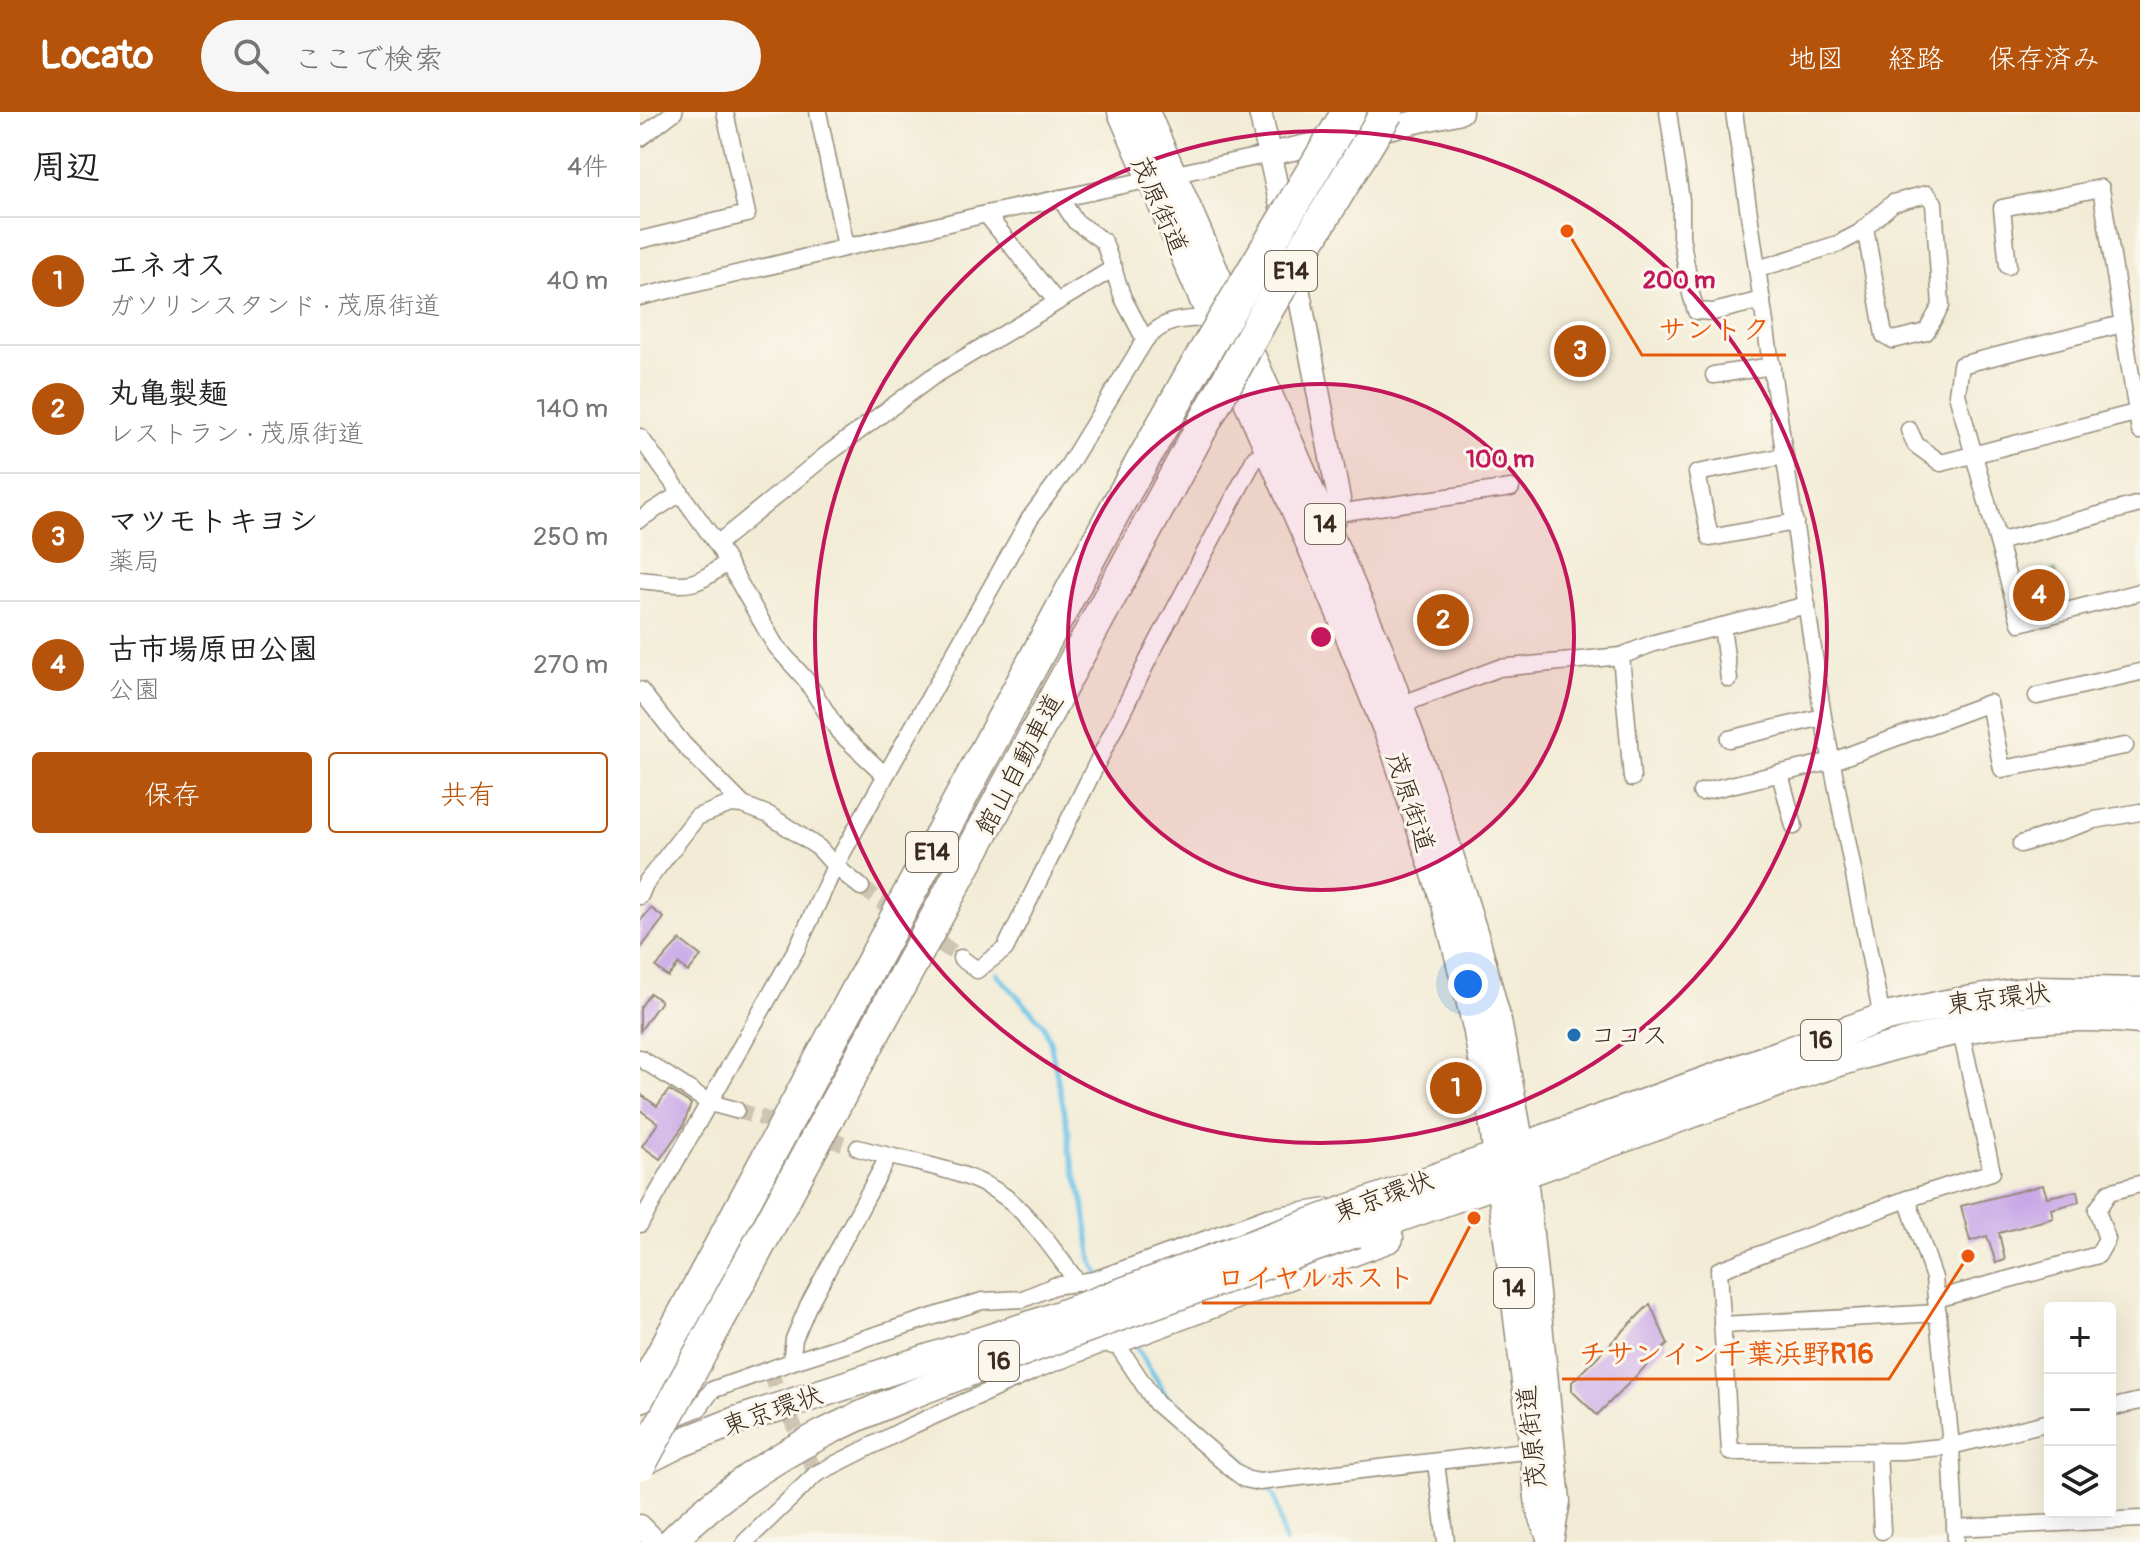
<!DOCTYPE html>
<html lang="ja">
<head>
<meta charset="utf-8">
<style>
	:root { --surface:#fff; --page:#f6f6f6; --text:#222; --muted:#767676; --line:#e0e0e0; --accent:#b45309 }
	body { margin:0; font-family:Pangolin,"Klee One",sans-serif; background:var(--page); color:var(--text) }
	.controls { position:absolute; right:24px; bottom:24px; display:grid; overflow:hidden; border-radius:8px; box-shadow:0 8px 32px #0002 }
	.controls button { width:72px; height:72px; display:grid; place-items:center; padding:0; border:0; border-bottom:2px solid var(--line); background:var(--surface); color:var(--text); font:40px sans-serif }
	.you { position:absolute; left:828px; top:872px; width:28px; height:28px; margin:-20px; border:6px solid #fff; border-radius:50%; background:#1a73e8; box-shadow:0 0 0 12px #1a73e833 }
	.badge { display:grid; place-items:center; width:52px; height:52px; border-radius:50%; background:var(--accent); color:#fff; font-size:26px; font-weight:700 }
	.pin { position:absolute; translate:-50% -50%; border:4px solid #fff; box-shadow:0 2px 8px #0006 }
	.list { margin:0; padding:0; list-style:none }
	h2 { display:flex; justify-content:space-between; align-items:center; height:104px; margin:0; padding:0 32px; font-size:34px }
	h2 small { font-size:26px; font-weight:400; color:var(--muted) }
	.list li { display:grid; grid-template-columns:52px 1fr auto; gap:24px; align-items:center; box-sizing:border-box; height:128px; padding:0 32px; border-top:2px solid var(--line) }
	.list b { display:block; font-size:30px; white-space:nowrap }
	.list p { margin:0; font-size:26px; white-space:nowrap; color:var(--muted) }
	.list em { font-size:26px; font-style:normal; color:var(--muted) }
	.actions { display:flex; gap:16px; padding:24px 32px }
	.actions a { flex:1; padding:18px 0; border:2px solid var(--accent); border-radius:8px; text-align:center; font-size:28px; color:var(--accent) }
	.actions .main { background:var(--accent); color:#fff }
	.icon { flex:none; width:44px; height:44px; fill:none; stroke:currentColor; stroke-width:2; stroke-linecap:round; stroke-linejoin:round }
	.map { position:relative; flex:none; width:1500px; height:1430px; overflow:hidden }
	header { display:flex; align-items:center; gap:48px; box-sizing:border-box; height:112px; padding:0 40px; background:var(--accent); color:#fff }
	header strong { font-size:38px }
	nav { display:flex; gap:44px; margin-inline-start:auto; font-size:28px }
	.search { width:560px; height:72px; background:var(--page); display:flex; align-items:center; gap:20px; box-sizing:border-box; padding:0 28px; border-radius:44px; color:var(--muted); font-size:30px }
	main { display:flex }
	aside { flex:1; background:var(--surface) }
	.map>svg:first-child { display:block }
	.green { fill:#7cc988; stroke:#5c7a53; stroke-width:2 }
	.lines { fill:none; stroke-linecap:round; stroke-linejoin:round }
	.stream { stroke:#6ac2e7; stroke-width:5 }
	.building { fill:#c9a8e7 }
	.minor-tunnel { stroke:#cdc5b1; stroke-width:16; stroke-dasharray:16 8; stroke-linecap:butt }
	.minor-casing { stroke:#968b7a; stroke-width:19 }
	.tertiary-casing { stroke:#968b7a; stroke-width:25 }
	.primary-casing { stroke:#968b7a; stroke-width:29 }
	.trunk-casing { stroke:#968b7a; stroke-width:31 }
	.motorway-casing { stroke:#968b7a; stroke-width:35 }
	.minor { stroke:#fff; stroke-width:16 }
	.tertiary { stroke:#fff; stroke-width:22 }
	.primary { stroke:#fff; stroke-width:26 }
	.trunk { stroke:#fff; stroke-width:28 }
	.motorway { stroke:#fff; stroke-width:32 }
	.trunk-bridge-casing { stroke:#968b7a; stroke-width:31; stroke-linecap:butt }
	.motorway-bridge-casing { stroke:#968b7a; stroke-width:35; stroke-linecap:butt }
	.trunk-bridge { stroke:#fff; stroke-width:28 }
	.motorway-bridge { stroke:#fff; stroke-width:32 }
	.ring { fill:none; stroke:#c2185b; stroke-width:4 }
	.poi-dot { fill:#1f6fb2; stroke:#fbf7ec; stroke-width:3 }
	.labels { text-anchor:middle; stroke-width:6; stroke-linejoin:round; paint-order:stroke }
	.shield { fill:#fbf7ec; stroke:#75685c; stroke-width:2 }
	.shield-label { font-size:24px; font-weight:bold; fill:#3b2a1e }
	.street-label { font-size:26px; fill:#3b2a1e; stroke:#fbf7ec }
	.poi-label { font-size:26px; fill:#3b2a1e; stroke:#fbf7ec; text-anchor:start }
	.centre { fill:#c2185b; stroke:#fbf7ec; stroke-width:4 }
	.ring-label { font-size:24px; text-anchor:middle; font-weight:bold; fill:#c2185b; stroke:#fbf7ec; stroke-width:6; stroke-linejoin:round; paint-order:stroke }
	.leader { fill:none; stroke:#e8590c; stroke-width:3 }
	.callout-dot { fill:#e8590c; stroke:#fbf7ec; stroke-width:3 }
	.callout-label { font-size:28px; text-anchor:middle; font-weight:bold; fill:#e8590c; stroke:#fbf7ec; stroke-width:6; stroke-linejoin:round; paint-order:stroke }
</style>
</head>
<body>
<header>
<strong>Locato</strong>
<div class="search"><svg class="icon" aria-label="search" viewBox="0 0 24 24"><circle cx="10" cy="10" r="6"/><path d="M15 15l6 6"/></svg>ここで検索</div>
<nav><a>地図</a><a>経路</a><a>保存済み</a></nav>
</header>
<main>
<aside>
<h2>周辺<small>4件</small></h2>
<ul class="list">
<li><span class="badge">1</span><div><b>エネオス</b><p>ガソリンスタンド · 茂原街道</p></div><em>40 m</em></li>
<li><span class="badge">2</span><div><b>丸亀製麺</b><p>レストラン · 茂原街道</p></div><em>140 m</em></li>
<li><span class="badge">3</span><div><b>マツモトキヨシ</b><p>薬局</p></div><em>250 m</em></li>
<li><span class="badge">4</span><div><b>古市場原田公園</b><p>公園</p></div><em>270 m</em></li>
</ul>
<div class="actions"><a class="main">保存</a><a>共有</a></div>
</aside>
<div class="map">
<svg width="1500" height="1430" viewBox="0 0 1500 1430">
	<rect width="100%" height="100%" fill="#fbf7ec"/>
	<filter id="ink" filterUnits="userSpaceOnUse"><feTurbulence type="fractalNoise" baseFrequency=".0125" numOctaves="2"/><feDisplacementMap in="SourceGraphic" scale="16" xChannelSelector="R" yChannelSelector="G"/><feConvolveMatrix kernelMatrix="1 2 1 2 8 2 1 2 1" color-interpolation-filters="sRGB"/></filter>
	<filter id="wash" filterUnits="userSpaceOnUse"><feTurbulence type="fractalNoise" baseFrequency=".006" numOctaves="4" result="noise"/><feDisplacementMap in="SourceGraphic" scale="32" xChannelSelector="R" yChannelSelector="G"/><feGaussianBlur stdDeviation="1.8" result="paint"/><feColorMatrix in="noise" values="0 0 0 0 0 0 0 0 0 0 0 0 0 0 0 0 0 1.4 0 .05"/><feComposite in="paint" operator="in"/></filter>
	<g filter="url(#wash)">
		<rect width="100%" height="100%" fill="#f2ecd6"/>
		<polygon class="green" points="1415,458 1424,493 1393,503 1381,496 1374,472"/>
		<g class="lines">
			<g class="stream">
				<polyline points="357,862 403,912 410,929 429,1022 429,1038 444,1092 452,1149 459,1163"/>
				<polyline points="493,1229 527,1285 604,1348 617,1364"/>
				<polyline points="624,1372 635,1385 645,1430"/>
			</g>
		</g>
		<g id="blocks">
			<g class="building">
				<polygon points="11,796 24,806 0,837 0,809"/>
				<polygon points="40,828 61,844 48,860 39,852 28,865 16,855"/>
				<polygon points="10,881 21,889 0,919 0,896"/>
				<polygon points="29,978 51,992 43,1014 20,1047 2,1034 18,1011 0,998 0,982 17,994"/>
				<polygon points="1403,1073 1407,1085 1437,1079 1439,1090 1411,1097 1413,1106 1359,1121 1365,1148 1356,1151 1347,1124 1330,1129 1321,1094"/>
				<polygon points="1010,1192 1028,1232 957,1303 932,1279 932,1270"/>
			</g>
		</g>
	</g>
	<g filter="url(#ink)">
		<use href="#blocks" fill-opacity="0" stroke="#968b7a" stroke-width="2"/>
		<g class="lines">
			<g class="minor-tunnel">
				<polyline points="221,775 321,846"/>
				<polyline points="96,998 218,1036"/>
				<polyline points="129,1259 176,1362"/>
			</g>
			<defs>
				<g id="minor">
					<polyline points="178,0 206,135"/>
					<polyline points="1028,0 1041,88 1041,124 1051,182 1056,199 1073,200 1122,188"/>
					<polyline points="1094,0 1183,605 1242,906"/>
					<polyline points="0,26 34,0"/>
					<polyline points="420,86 435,109 464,130 483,186 505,228"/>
					<polyline points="346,102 416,189"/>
					<polyline points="0,128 107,102 85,0"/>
					<polyline points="1368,154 1362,96 1461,76 1500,319"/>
					<polyline points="1118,157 1198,132 1219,121 1253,91 1287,82 1294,91 1301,194 1286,220 1253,228 1244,223 1225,115"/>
					<polyline points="0,185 346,102 630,42"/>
					<polyline points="1074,263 1132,254"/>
					<polyline points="1269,318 1276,333 1301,351 1495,301"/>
					<polyline points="0,325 77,432 135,533 166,568 199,620 245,663"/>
					<polyline points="1145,344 1057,361 1070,426 1155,410"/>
					<polyline points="1500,392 1358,430 1380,511 1500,480"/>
					<polyline points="697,401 871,376"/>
					<polyline points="0,407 41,381"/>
					<polyline points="1358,430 1317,282 1321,253 1482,212"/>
					<polyline points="77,432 185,344 292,265 474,156"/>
					<path d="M0,468c45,4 50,12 87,-18"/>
					<polyline points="1082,514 1089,567"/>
					<polyline points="0,578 43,632 103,693 129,703 179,736 195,754 221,775"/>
					<polyline points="1397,584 1500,560"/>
					<polyline points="760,593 859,556 981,544"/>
					<polyline points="1089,627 1183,605"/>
					<polyline points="1140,662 1154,714"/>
					<polyline points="992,666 981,544 1014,531 1167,493"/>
					<polyline points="1061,680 1193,649 1349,591 1362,657 1485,634"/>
					<polyline points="1381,732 1455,708 1500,700"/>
					<polyline points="0,784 5,772 57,705 91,692 103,693"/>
					<polyline points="321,846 337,858 365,837 511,542 615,346 629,337"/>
					<polyline points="1320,916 1352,1060 1267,1087 1079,1158 1090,1340 1263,1339 1311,1334 1410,1310"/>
					<polyline points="0,946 70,991 96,998"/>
					<path d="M218,1036c51,15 117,20 157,57 24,23 43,51 63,78"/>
					<polyline points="1267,1087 1294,1166 1311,1334 1316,1430"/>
					<path d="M0,1112l157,-276 38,-82 195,-348 35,-47 80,-131c23,-23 35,-20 65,-22"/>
					<polyline points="1296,1187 1458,1143 1467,1127 1457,1098 1469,1080 1500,1072"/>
					<polyline points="1082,1213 1298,1201"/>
					<polyline points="151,1250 154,1227 168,1194 248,1045"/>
					<polyline points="1470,1296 1500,1289"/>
					<polyline points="28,1302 34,1306 59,1296 72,1278 151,1250 342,1189 383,1187 414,1174 454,1168 627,1105 687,1095"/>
					<polyline points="1238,1339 1242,1419"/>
					<polyline points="796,1351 806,1430"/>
					<polyline points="1315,1416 1500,1407"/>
					<polyline points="105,1430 176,1362 271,1314 396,1258 474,1228 516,1291 593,1358 605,1367 619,1370 902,1337"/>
				</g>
				<g id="tertiary">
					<polyline points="620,0 645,112"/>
					<polyline points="630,42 821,0"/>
					<polyline points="653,150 699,387 697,401 683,427"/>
					<polyline points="0,1414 16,1430"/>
				</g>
				<g id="primary">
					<polyline points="481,0 700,502 754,637 805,792 836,915 851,998 890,1310 899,1395 909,1423"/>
					<polyline points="506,0 741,540 789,675 838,833 858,909 881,1034 917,1389 910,1430"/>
				</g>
				<g id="trunk">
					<polyline points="708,1097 1242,906 1307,892 1396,878 1500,880"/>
					<path d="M716,1121c109,-38 217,-77 326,-116 147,-52 299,-115 458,-97"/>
					<polyline points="474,1228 749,1126"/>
					<polyline points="0,1351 40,1331 96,1309"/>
				</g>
				<g id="motorway">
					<polyline points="67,1229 559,320"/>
					<polyline points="0,1284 476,396 552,261"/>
				</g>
			</defs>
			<use href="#minor" class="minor-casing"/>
			<use href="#tertiary" class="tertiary-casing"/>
			<use href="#primary" class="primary-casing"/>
			<use href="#trunk" class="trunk-casing"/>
			<use href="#motorway" class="motorway-casing"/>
			<use href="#minor" class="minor"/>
			<use href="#tertiary" class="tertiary"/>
			<use href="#primary" class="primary"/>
			<use href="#trunk" class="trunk"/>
			<use href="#motorway" class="motorway"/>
			<defs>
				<g id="trunk-bridge">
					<polyline points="96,1309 403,1209 708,1097"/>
					<path d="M31,1430c98,-99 216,-139 343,-187 113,-42 228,-82 342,-122"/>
				</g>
				<g id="motorway-bridge">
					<polyline points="552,261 708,0"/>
					<polyline points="559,320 629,194 747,0"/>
					<polyline points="0,1352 67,1229"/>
				</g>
			</defs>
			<use href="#trunk-bridge" class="trunk-bridge-casing"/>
			<use href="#motorway-bridge" class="motorway-bridge-casing"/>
			<use href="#trunk-bridge" class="trunk-bridge"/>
			<use href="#motorway-bridge" class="motorway-bridge"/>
		</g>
	</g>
	<circle cx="681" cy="525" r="253" fill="#c2185b" fill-opacity=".12"/>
	<g class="ring">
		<circle cx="681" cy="525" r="253"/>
		<circle cx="681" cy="525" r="506"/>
	</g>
	<circle class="poi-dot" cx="934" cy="923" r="8"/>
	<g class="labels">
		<g class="shield">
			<rect x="625" y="139" width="52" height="40" rx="6"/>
			<rect x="665" y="392" width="40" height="40" rx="6"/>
			<rect x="266" y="720" width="52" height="40" rx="6"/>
			<rect x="1161" y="908" width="40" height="40" rx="6"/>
			<rect x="854" y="1156" width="40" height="40" rx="6"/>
			<rect x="339" y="1229" width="40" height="40" rx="6"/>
		</g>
		<g class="shield-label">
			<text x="651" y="167">E14</text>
			<text x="685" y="420">14</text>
			<text x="292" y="748">E14</text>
			<text x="1181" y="936">16</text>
			<text x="874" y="1184">14</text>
			<text x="359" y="1257">16</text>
		</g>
		<g class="street-label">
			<text transform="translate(520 93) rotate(66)" y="9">茂原街道</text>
			<text transform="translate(379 652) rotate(-62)" y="9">館山自動車道</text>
			<text transform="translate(771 690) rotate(72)" y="9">茂原街道</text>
			<text transform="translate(1358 886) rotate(-7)" y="9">東京環状</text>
			<text transform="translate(743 1084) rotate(-20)" y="9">東京環状</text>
			<text transform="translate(132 1298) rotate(-19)" y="9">東京環状</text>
			<text transform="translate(891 1325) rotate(-96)" y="9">茂原街道</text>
		</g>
		<g class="poi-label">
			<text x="950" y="932">ココス</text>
		</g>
	</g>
	<circle cx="681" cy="525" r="12" class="centre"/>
	<g class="ring-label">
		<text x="1039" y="176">200 m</text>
		<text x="860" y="355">100 m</text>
	</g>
	<path class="leader" d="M927 119L1002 243H1146M834 1106L790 1191H562M1328 1144L1249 1267H922"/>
	<g class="callout-dot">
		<circle cx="927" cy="119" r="8"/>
		<circle cx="834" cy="1106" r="8"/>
		<circle cx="1328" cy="1144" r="8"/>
	</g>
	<g class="callout-label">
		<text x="1074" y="227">サントク</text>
		<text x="676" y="1175">ロイヤルホスト</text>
		<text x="1086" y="1251">チサンイン千葉浜野R16</text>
	</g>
</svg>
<div class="controls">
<button>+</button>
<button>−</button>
<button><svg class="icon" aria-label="layers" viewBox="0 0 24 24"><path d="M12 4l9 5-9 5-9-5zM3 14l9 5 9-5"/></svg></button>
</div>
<div class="you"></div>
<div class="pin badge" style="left:816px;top:976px">1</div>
<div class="pin badge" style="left:803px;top:508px">2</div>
<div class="pin badge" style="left:940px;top:239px">3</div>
<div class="pin badge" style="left:1399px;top:483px">4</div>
</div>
</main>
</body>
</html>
